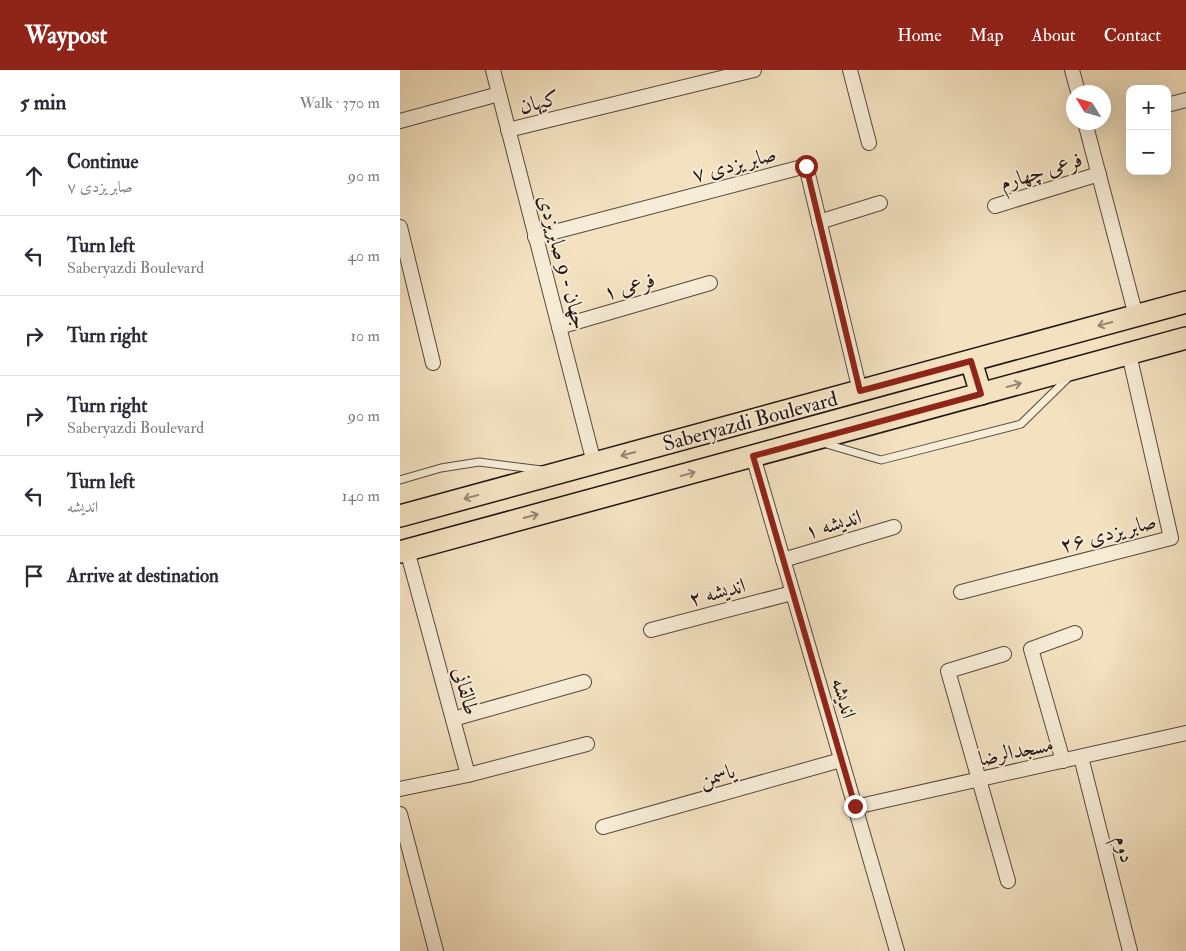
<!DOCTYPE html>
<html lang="en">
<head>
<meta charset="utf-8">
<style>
	:root { --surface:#fff; --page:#f7f7f7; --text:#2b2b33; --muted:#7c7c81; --line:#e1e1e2; --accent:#8f2418 }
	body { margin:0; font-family:"IM FELL Double Pica",Amiri,serif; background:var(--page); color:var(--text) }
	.controls { position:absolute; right:15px; top:15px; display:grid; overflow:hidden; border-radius:10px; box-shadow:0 5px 20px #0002 }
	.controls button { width:45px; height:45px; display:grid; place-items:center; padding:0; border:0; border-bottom:1px solid var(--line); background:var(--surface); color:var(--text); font:25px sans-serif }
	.compass { position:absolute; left:666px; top:15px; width:45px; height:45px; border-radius:50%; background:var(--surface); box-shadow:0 5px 20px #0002; rotate:307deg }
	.stop { position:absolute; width:15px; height:15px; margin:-11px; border:4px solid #8f2418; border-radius:50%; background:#fff }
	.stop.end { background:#8f2418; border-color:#fff; box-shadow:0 1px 5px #0008 }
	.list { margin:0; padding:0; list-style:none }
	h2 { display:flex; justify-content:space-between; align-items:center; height:65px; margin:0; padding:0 20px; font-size:21px }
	h2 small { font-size:16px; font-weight:400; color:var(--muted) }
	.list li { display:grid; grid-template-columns:32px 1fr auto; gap:15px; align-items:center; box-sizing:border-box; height:80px; padding:0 20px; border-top:1px solid var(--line) }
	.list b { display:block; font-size:19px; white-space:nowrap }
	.list p { margin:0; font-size:16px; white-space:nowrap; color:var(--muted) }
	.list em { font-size:16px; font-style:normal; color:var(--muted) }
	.icon { flex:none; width:28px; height:28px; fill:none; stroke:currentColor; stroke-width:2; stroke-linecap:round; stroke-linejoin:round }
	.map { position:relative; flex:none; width:786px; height:881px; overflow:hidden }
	header { display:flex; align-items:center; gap:30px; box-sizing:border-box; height:70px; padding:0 25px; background:var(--accent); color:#fff }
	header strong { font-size:24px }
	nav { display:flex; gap:28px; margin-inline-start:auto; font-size:18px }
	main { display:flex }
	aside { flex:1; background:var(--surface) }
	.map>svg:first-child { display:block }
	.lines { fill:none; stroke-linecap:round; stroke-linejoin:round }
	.lane-casing { stroke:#56493e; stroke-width:9 }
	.street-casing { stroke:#56493e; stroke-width:16 }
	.primary-casing { stroke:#221612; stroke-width:24 }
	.lane { stroke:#f7ecd6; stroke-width:7 }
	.street { stroke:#f7ecd6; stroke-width:14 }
	.primary { stroke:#f3e1c0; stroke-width:21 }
	.oneway { stroke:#958672 }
	.route { stroke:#8f2418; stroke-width:6 }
	.labels { text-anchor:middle; stroke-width:4; stroke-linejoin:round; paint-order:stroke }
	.street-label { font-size:21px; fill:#221612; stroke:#f7ecd6 }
</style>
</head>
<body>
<header>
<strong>Waypost</strong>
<nav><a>Home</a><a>Map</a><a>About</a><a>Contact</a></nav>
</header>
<main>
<aside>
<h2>5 min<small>Walk · 370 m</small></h2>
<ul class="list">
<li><svg class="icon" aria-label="ahead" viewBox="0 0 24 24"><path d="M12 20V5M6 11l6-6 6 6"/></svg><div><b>Continue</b><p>صابر یزدی ۷</p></div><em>90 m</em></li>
<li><svg class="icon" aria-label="left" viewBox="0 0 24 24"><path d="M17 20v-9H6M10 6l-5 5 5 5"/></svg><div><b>Turn left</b><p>Saberyazdi Boulevard</p></div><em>40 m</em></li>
<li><svg class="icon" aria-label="right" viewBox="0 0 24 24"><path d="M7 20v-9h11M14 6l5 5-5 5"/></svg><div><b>Turn right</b></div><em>10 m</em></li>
<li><svg class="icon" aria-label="right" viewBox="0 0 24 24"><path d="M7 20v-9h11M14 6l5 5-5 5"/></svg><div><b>Turn right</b><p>Saberyazdi Boulevard</p></div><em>90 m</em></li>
<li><svg class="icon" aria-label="left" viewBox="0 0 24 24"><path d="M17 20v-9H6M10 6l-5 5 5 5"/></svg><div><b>Turn left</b><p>اندیشه</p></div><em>140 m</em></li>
<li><svg class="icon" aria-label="arrive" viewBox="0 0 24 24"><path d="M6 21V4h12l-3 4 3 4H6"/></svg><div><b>Arrive at destination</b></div></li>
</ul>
</aside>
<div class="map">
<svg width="786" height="881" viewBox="0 0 786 881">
	<rect width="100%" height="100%" fill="#f3e1c0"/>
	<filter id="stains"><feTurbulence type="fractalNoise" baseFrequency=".004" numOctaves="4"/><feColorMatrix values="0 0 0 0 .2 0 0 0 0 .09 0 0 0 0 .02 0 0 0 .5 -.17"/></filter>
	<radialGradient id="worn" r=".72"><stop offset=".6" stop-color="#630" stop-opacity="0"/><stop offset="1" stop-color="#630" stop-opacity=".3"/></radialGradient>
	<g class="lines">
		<defs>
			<g id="lane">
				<polyline points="423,373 481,390 621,354 670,306"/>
				<polyline points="0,410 41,398 79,392 142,400"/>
			</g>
			<g id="street">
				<polyline points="93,0 194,393"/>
				<polyline points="450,0 469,73"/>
				<polyline points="672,0 678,22"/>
				<polyline points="767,35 786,30"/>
				<polyline points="0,51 99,24"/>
				<polyline points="685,52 736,246"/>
				<polyline points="108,60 354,0"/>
				<polyline points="595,136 699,104"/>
				<polyline points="419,152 480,133"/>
				<polyline points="0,157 33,293"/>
				<polyline points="135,167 406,96 460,321"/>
				<polyline points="159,257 310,213"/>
				<polyline points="353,386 497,881"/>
				<polyline points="383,490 494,457"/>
				<polyline points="561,522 771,468 729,284"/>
				<polyline points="251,560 392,523"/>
				<polyline points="604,584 548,601 608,811"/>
				<polyline points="53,649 184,612"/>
				<polyline points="681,687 730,881"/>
				<polyline points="663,691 631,579 675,563"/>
				<polyline points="68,705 187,674"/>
				<polyline points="0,719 68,705 7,480"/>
				<polyline points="455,737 786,663"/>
				<polyline points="0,744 36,881"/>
				<polyline points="203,757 441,690"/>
			</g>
			<g id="primary">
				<polyline points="571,291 581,324"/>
				<polyline points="0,446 786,232"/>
				<polyline points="0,482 786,268"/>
			</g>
		</defs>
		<use href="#lane" class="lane-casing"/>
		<use href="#street" class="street-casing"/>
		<use href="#primary" class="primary-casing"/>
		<use href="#lane" class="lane"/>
		<use href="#street" class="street"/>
		<use href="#primary" class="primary"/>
	</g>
	<defs><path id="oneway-shaft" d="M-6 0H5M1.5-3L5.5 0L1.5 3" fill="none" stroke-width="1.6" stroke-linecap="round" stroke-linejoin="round" transform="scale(1.25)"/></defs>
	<g class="oneway">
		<use href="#oneway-shaft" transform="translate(705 254) rotate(165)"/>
		<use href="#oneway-shaft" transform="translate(614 315) rotate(-15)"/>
		<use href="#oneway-shaft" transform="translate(228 384) rotate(165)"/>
		<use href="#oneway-shaft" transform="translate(288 404) rotate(-15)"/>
		<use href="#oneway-shaft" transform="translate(71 427) rotate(165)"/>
		<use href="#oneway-shaft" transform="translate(131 446) rotate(-15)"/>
	</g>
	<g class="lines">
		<polyline class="route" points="406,96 460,321 571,291 581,324 353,386 455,736"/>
	</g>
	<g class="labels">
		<g class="street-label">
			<text transform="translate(139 32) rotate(-14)" y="7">کیهان</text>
			<text transform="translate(334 94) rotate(-15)" y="7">صابر یزدی ۷</text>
			<text transform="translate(641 101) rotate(-17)" y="7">فرعی چهارم</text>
			<text transform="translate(163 192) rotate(75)" y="7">جهان - 9 صابریزدی</text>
			<text transform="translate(229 216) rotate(-16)" y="7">فرعی ۱</text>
			<text transform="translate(350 351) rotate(-15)" y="7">Saberyazdi Boulevard</text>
			<text transform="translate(433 454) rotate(-16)" y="7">اندیشه ۱</text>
			<text transform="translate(708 463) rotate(-15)" y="7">صابر یزدی ۲۶</text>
			<text transform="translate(317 522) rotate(-15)" y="7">اندیشه ۲</text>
			<text transform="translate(66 621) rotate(75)" y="7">طالقانی</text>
			<text transform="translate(444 628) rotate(74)" y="7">اندیشه</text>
			<text transform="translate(616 681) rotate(-12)" y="7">مسجدالرضا</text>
			<text transform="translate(317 705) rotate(-16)" y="7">یاسمن</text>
			<text transform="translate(725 779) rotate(76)" y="7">دوم</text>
		</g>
	</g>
	<rect width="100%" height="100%" filter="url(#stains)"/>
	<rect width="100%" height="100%" fill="url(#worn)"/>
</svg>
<div class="controls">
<button>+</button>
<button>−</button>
</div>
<svg class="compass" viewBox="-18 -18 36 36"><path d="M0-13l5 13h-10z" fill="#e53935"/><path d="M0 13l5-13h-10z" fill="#7c7c81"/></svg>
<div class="stop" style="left:406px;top:96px"></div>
<div class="stop end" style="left:455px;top:736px"></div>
</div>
</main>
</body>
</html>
